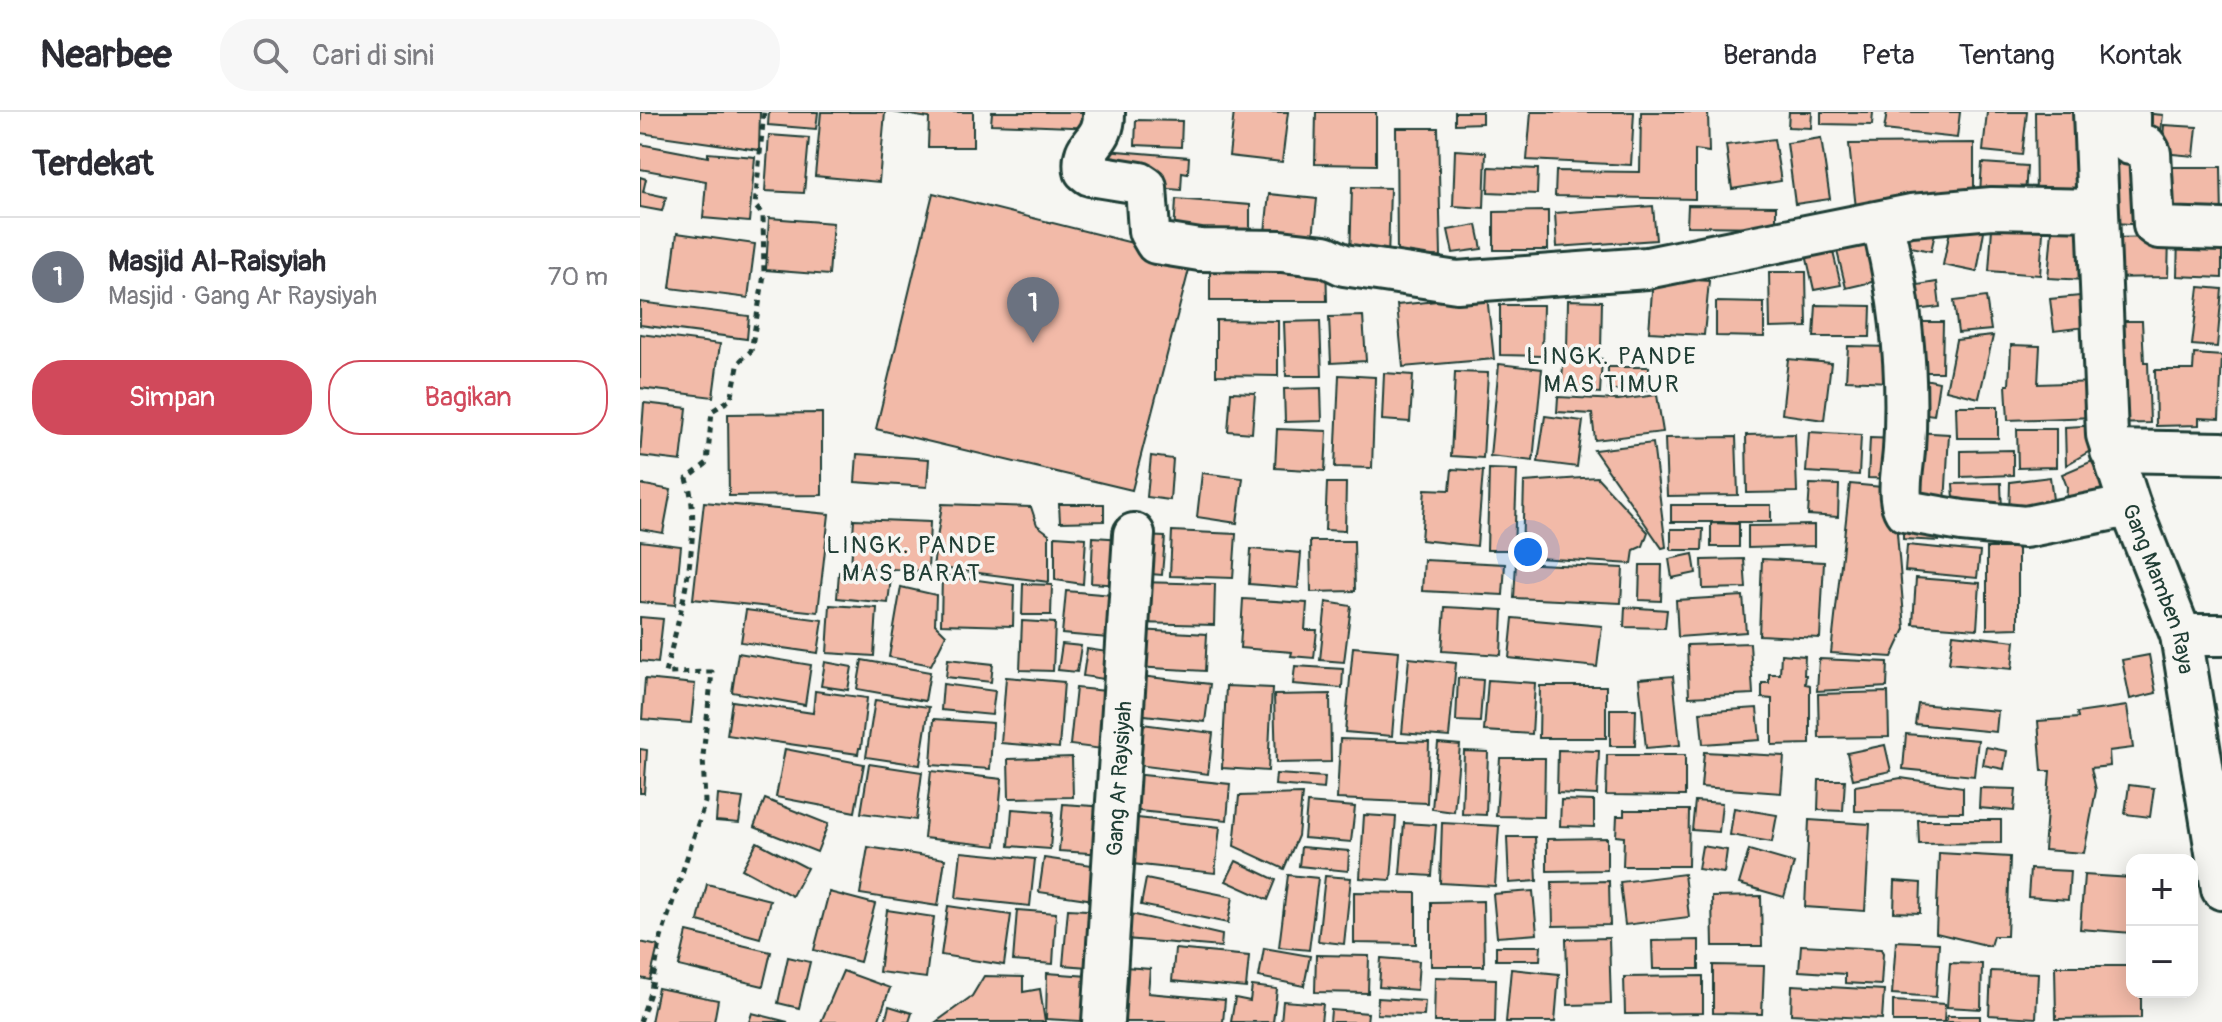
<!DOCTYPE html>
<html lang="id">
<head>
<meta charset="utf-8">
<style>
	:root { --surface:#fff; --page:#f7f7f7; --text:#2b2b33; --muted:#7c7c81; --line:#e1e1e2; --accent:#d1495b }
	body { margin:0; font-family:Pangolin,sans-serif; background:var(--page); color:var(--text) }
	.controls { position:absolute; right:24px; bottom:24px; display:grid; overflow:hidden; border-radius:16px; box-shadow:0 4px 20px #0003 }
	.controls button { width:72px; height:72px; display:grid; place-items:center; padding:0; border:0; border-bottom:2px solid var(--line); background:var(--surface); color:var(--text); font:40px sans-serif }
	.you { position:absolute; left:888px; top:440px; width:28px; height:28px; margin:-20px; border:6px solid #fff; border-radius:50%; background:#1a73e8; box-shadow:0 0 0 12px #1a73e833 }
	.badge { display:grid; place-items:center; width:52px; height:52px; border-radius:50%; background:var(--accent); color:#fff; font-size:26px; font-weight:700 }
	.pin { position:absolute; translate:-50% -66px; filter:drop-shadow(0 2px 4px #0008) }
	.pin::after { content:''; position:absolute; top:42px; width:28px; height:24px; background:inherit; clip-path:polygon(0 0,100% 0,50% 100%) }
	.list { margin:0; padding:0; list-style:none }
	h2 { display:flex; justify-content:space-between; align-items:center; height:104px; margin:0; padding:0 32px; font-size:34px }
	h2 small { font-size:26px; font-weight:400; color:var(--muted) }
	.list li { display:grid; grid-template-columns:52px 1fr auto; gap:24px; align-items:center; box-sizing:border-box; height:120px; padding:0 32px; border-top:2px solid var(--line) }
	.list b { display:block; font-size:30px; white-space:nowrap }
	.list p { margin:0; font-size:26px; white-space:nowrap; color:var(--muted) }
	.list em { font-size:26px; font-style:normal; color:var(--muted) }
	.actions { display:flex; gap:16px; padding:24px 32px }
	.actions a { flex:1; padding:18px 0; border:2px solid var(--accent); border-radius:32px; text-align:center; font-size:28px; color:var(--accent) }
	.actions .main { background:var(--accent); color:#fff }
	.icon { flex:none; width:44px; height:44px; fill:none; stroke:currentColor; stroke-width:2; stroke-linecap:round; stroke-linejoin:round }
	.map { position:relative; flex:none; width:1582px; height:910px; overflow:hidden }
	header { display:flex; align-items:center; gap:48px; box-sizing:border-box; height:112px; padding:0 40px; background:var(--surface); border-bottom:2px solid var(--line) }
	header strong { font-size:38px }
	nav { display:flex; gap:44px; margin-inline-start:auto; font-size:28px }
	.search { width:560px; height:72px; background:var(--page); display:flex; align-items:center; gap:20px; box-sizing:border-box; padding:0 28px; border-radius:32px; color:var(--muted); font-size:30px }
	main { display:flex }
	aside { flex:1; background:var(--surface) }
	.map>svg:first-child { display:block }
	.building { fill:#f2baa8; stroke:#1f3d34; stroke-width:2 }
	.lines { fill:none; stroke-linecap:round; stroke-linejoin:round }
	.minor-casing { stroke:#1f3d34; stroke-width:46 }
	.path { stroke:#1f3d34; stroke-width:5; stroke-dasharray:6 6; stroke-linecap:butt }
	.minor { stroke:#f6f6f2; stroke-width:40 }
	.labels { text-anchor:middle; stroke-width:7; stroke-linejoin:round; paint-order:stroke }
	.street-label { font-size:22px; fill:#1f3d34; stroke:#f6f6f2 }
	.neighbourhood-label { font-size:24px; letter-spacing:2px; fill:#1f3d34; stroke:#f6f6f2 }
</style>
</head>
<body>
<header>
<strong>Nearbee</strong>
<div class="search"><svg class="icon" aria-label="search" viewBox="0 0 24 24"><circle cx="10" cy="10" r="6"/><path d="M15 15l6 6"/></svg>Cari di sini</div>
<nav><a>Beranda</a><a>Peta</a><a>Tentang</a><a>Kontak</a></nav>
</header>
<main>
<aside>
<h2>Terdekat<small></small></h2>
<ul class="list">
<li><span class="badge" style="background:#6b7280">1</span><div><b>Masjid Al-Raisyiah</b><p>Masjid · Gang Ar Raysiyah</p></div><em>70 m</em></li>
</ul>
<div class="actions"><a class="main">Simpan</a><a>Bagikan</a></div>
</aside>
<div class="map">
<svg width="1582" height="910" viewBox="0 0 1582 910">
	<rect width="100%" height="100%" fill="#f6f6f2"/>
	<filter id="ink" filterUnits="userSpaceOnUse"><feTurbulence type="fractalNoise" baseFrequency=".0125" numOctaves="2"/><feDisplacementMap in="SourceGraphic" scale="16" xChannelSelector="R" yChannelSelector="G"/><feConvolveMatrix kernelMatrix="1 2 1 2 8 2 1 2 1" color-interpolation-filters="sRGB"/></filter>
	<g filter="url(#ink)">
		<g class="building">
			<polygon points="1,0 120,0 119,38 0,21"/>
			<polygon points="129,0 178,0 176,17 128,13"/>
			<polygon points="181,0 245,0 239,70 175,64"/>
			<polygon points="252,0 333,0 333,35 288,35 289,6"/>
			<polygon points="352,0 456,0 456,16 351,12"/>
			<polygon points="594,0 648,0 642,50 589,44"/>
			<polygon points="676,0 736,0 736,53 675,52"/>
			<polygon points="815,0 842,0 842,11 815,12"/>
			<polygon points="891,0 994,0 991,53 887,48"/>
			<polygon points="1001,0 1068,0 1069,40 1055,38 1055,87 915,84 916,59 1000,60"/>
			<polygon points="1149,0 1172,0 1171,16 1148,15"/>
			<polygon points="1181,0 1233,0 1232,13 1181,12"/>
			<polygon points="1247,0 1320,0 1317,26 1244,18"/>
			<polygon points="1347,0 1387,0 1382,43 1343,39"/>
			<polygon points="1395,0 1448,0 1449,89 1396,89"/>
			<polygon points="1501,1 1523,3 1520,27 1500,26"/>
			<polygon points="496,8 542,9 541,35 495,33"/>
			<polygon points="1524,13 1557,15 1554,44 1522,41"/>
			<polygon points="756,16 798,16 801,144 757,145"/>
			<polygon points="1460,22 1503,42 1503,113 1462,110"/>
			<polygon points="129,23 169,26 164,81 125,79"/>
			<polygon points="1181,26 1190,87 1155,92 1147,31"/>
			<polygon points="1134,27 1141,69 1092,77 1086,33"/>
			<polygon points="1334,31 1334,84 1216,96 1209,32"/>
			<polygon points="0,32 68,45 68,41 115,45 109,110 63,106 66,69 0,57"/>
			<polygon points="453,37 549,45 548,61 542,60 541,78 518,76 519,58 452,52"/>
			<polygon points="815,38 846,40 844,96 813,94"/>
			<polygon points="1342,51 1387,54 1385,84 1340,81"/>
			<polygon points="849,55 898,57 897,82 848,80"/>
			<polygon points="1519,55 1581,55 1582,109 1520,110"/>
			<polygon points="0,65 6,67 3,80 26,85 22,99 0,95"/>
			<polygon points="712,75 750,76 748,149 710,148"/>
			<polygon points="293,81 552,146 492,378 236,317"/>
			<polygon points="629,82 677,87 672,135 624,130"/>
			<polygon points="536,87 610,93 610,132 534,123"/>
			<polygon points="1048,93 1136,94 1136,115 1047,114"/>
			<polygon points="1013,94 1016,128 917,135 915,101"/>
			<polygon points="908,99 908,138 854,138 854,100"/>
			<polygon points="1353,102 1404,106 1400,163 1349,159"/>
			<polygon points="129,106 193,111 189,163 126,158"/>
			<polygon points="1413,106 1451,108 1446,168 1408,166"/>
			<polygon points="1261,109 1296,117 1291,139 1256,132"/>
			<polygon points="837,113 842,137 813,141 808,118"/>
			<polygon points="1311,114 1344,119 1337,160 1303,153"/>
			<polygon points="37,121 115,132 108,186 30,176"/>
			<polygon points="1529,125 1528,165 1463,166 1463,126"/>
			<polygon points="1538,125 1582,126 1582,166 1537,164"/>
			<polygon points="1241,130 1249,166 1206,176 1197,139"/>
			<polygon points="1191,132 1201,173 1174,178 1165,138"/>
			<polygon points="570,148 686,148 687,189 570,189"/>
			<polygon points="1129,160 1166,160 1167,215 1130,216"/>
			<polygon points="1013,165 1069,169 1064,223 1009,220"/>
			<polygon points="1297,170 1300,195 1268,199 1265,175"/>
			<polygon points="1559,175 1582,177 1577,235 1552,233"/>
			<polygon points="1450,183 1454,214 1414,219 1410,187"/>
			<polygon points="847,184 854,247 763,255 757,193"/>
			<polygon points="1346,185 1351,218 1318,221 1314,189"/>
			<polygon points="928,188 962,189 961,238 927,237"/>
			<polygon points="0,190 109,204 107,227 0,213"/>
			<polygon points="1076,190 1124,191 1124,225 1076,224"/>
			<polygon points="860,193 903,193 902,244 860,243"/>
			<polygon points="1176,193 1231,194 1230,225 1174,225"/>
			<polygon points="723,204 726,249 691,251 689,205"/>
			<polygon points="576,208 638,209 638,264 576,263"/>
			<polygon points="680,209 682,264 646,264 644,210"/>
			<polygon points="1477,209 1502,209 1504,250 1508,250 1510,311 1470,312"/>
			<polygon points="1274,210 1303,210 1302,260 1274,260"/>
			<polygon points="0,222 80,232 73,285 0,276"/>
			<polygon points="1353,224 1339,286 1306,278 1316,228"/>
			<polygon points="1371,233 1400,234 1398,272 1455,270 1456,305 1368,308 1366,273 1369,273"/>
			<polygon points="1208,234 1251,235 1250,270 1206,268"/>
			<polygon points="1554,242 1582,244 1579,307 1559,306 1559,313 1516,314 1515,258 1553,258"/>
			<polygon points="924,243 962,247 960,281 921,278"/>
			<polygon points="1148,247 1191,251 1184,308 1142,302"/>
			<polygon points="859,252 902,257 893,349 850,344"/>
			<rect x="968" y="255" width="41" height="23"/>
			<polygon points="815,260 848,261 843,346 811,344"/>
			<polygon points="744,261 773,263 770,310 742,308"/>
			<polygon points="699,263 735,265 732,356 695,355"/>
			<polygon points="1275,265 1299,270 1294,303 1270,300"/>
			<polygon points="681,276 682,309 645,310 644,277"/>
			<polygon points="591,280 615,281 612,321 588,319"/>
			<polygon points="1017,283 1023,320 955,328 952,302 917,300 918,285 978,288"/>
			<polygon points="4,291 47,296 41,349 0,344"/>
			<polygon points="1316,294 1358,294 1358,326 1317,326"/>
			<polygon points="182,301 182,383 89,384 88,302"/>
			<polygon points="905,304 943,309 937,355 898,350"/>
			<polygon points="1461,313 1462,332 1426,353 1425,315"/>
			<polygon points="637,317 687,319 685,359 635,356"/>
			<polygon points="1377,317 1416,317 1416,355 1378,356"/>
			<polygon points="1169,320 1221,323 1219,363 1166,360"/>
			<polygon points="1274,320 1309,322 1305,392 1269,391"/>
			<polygon points="1155,322 1157,380 1107,381 1106,323"/>
			<polygon points="1096,325 1098,383 1027,384 1025,326"/>
			<polygon points="1230,326 1257,327 1256,367 1228,366"/>
			<polygon points="1013,331 1026,435 1022,436 954,338"/>
			<polygon points="1373,338 1373,363 1321,365 1321,339"/>
			<polygon points="217,342 289,347 287,375 215,370"/>
			<polygon points="511,344 533,347 530,388 507,385"/>
			<polygon points="1462,345 1482,382 1426,397 1427,375 1422,362"/>
			<polygon points="812,357 843,359 837,434 781,428 785,377 810,378"/>
			<polygon points="849,357 877,358 874,438 847,438"/>
			<polygon points="562,361 603,366 597,411 557,405"/>
			<polygon points="957,365 1008,420 1003,434 994,438 992,452 882,445 884,370"/>
			<polygon points="1410,365 1414,395 1369,407 1370,370"/>
			<polygon points="687,371 706,371 705,419 685,418"/>
			<polygon points="1361,371 1362,400 1315,402 1313,372"/>
			<polygon points="0,372 31,378 23,421 0,417"/>
			<polygon points="1170,372 1199,373 1198,405 1168,403"/>
			<polygon points="1210,372 1242,375 1257,421 1265,517 1252,545 1191,541"/>
			<polygon points="64,390 189,402 178,500 53,487"/>
			<polygon points="302,392 391,395 397,413 409,422 409,470 293,455"/>
			<polygon points="419,392 464,392 464,409 420,410"/>
			<rect x="1031" y="393" width="100" height="17"/>
			<polygon points="1263,405 1299,407 1299,429 1263,427"/>
			<polygon points="214,407 290,410 288,459 211,455"/>
			<polygon points="1071,411 1099,412 1099,435 1071,435"/>
			<polygon points="1174,413 1174,434 1108,436 1108,414"/>
			<polygon points="1031,417 1063,417 1062,438 1031,438"/>
			<polygon points="532,419 596,422 593,466 530,464"/>
			<polygon points="415,424 446,426 443,472 415,468"/>
			<polygon points="501,424 525,425 522,463 498,461"/>
			<polygon points="453,425 484,427 481,473 451,471"/>
			<polygon points="0,429 41,434 35,493 0,490"/>
			<polygon points="670,429 714,429 715,479 671,480"/>
			<polygon points="1267,433 1340,440 1337,466 1265,459"/>
			<polygon points="1347,436 1378,436 1378,516 1347,517"/>
			<polygon points="611,437 661,441 658,476 609,472"/>
			<polygon points="1053,442 1056,461 1032,466 1029,447"/>
			<polygon points="1104,447 1106,476 1063,477 1062,448"/>
			<polygon points="1122,447 1184,450 1180,526 1119,523"/>
			<polygon points="784,448 865,452 863,483 782,479"/>
			<polygon points="876,451 983,456 981,491 874,486"/>
			<polygon points="1000,453 1022,453 1021,489 999,488"/>
			<polygon points="199,460 251,466 248,491 197,486"/>
			<polygon points="302,463 374,473 373,514 301,512"/>
			<polygon points="1276,466 1340,471 1337,517 1273,512"/>
			<polygon points="499,470 575,472 574,513 498,511"/>
			<polygon points="383,472 412,473 411,503 382,503"/>
			<polygon points="261,475 296,483 295,512 306,523 291,553 249,545"/>
			<polygon points="426,479 484,484 480,527 422,522"/>
			<polygon points="1103,484 1106,520 1038,525 1036,488"/>
			<polygon points="603,487 667,491 665,518 677,518 674,546 651,544 652,540 600,536"/>
			<polygon points="686,490 711,494 704,550 680,548"/>
			<polygon points="190,493 237,496 234,544 187,541"/>
			<polygon points="805,495 863,498 861,543 802,539"/>
			<polygon points="985,495 1027,498 1025,516 984,515"/>
			<polygon points="106,498 183,508 178,541 101,530"/>
			<polygon points="0,505 23,507 18,551 0,549"/>
			<polygon points="873,506 962,514 957,555 869,546"/>
			<polygon points="382,509 415,511 413,559 380,558"/>
			<polygon points="498,518 567,522 565,559 495,555"/>
			<polygon points="1313,522 1375,529 1372,557 1309,551"/>
			<polygon points="1110,531 1113,582 1049,585 1047,533"/>
			<polygon points="422,532 441,534 437,560 418,558"/>
			<polygon points="713,535 759,539 752,624 705,620"/>
			<polygon points="447,537 481,542 478,569 443,564"/>
			<polygon points="98,541 171,553 165,593 92,580"/>
			<polygon points="1141,542 1165,544 1164,563 1166,563 1165,572 1170,573 1170,632 1132,633 1132,587 1122,586 1122,571 1129,571 1129,562 1140,562"/>
			<polygon points="1509,543 1516,581 1490,587 1482,548"/>
			<polygon points="769,546 816,551 809,625 762,621"/>
			<polygon points="308,547 353,552 351,570 306,565"/>
			<polygon points="1179,547 1248,550 1247,575 1177,579"/>
			<polygon points="222,548 290,560 285,589 217,577"/>
			<polygon points="185,550 212,555 208,578 181,574"/>
			<polygon points="655,554 703,557 702,576 653,572"/>
			<polygon points="500,564 570,572 565,610 496,602"/>
			<polygon points="1033,564 1040,633 1006,636 999,567"/>
			<polygon points="366,565 424,570 419,636 361,631"/>
			<polygon points="818,566 843,568 840,610 816,609"/>
			<polygon points="5,567 55,572 51,611 2,607"/>
			<polygon points="848,568 895,571 892,622 844,619"/>
			<polygon points="303,572 355,579 352,603 301,598"/>
			<polygon points="586,574 632,576 628,659 582,656"/>
			<polygon points="900,574 966,574 966,626 899,626"/>
			<polygon points="436,576 476,580 470,638 430,633"/>
			<polygon points="175,579 227,586 221,636 219,636 218,642 87,623 92,589 173,601"/>
			<polygon points="1248,580 1249,625 1179,626 1178,582"/>
			<polygon points="690,582 691,650 636,651 634,583"/>
			<polygon points="235,588 289,595 280,653 226,645"/>
			<polygon points="1278,592 1358,599 1356,620 1275,612"/>
			<polygon points="1487,594 1493,636 1469,639 1470,654 1451,656 1456,678 1444,741 1404,738 1410,659 1402,659 1398,609 1438,606 1437,601"/>
			<polygon points="1117,596 1120,628 1063,632 1060,600"/>
			<polygon points="970,597 996,597 995,634 970,634"/>
			<polygon points="294,607 353,611 350,657 291,653"/>
			<polygon points="494,611 573,621 568,662 489,652"/>
			<polygon points="1266,622 1338,628 1334,664 1263,657"/>
			<polygon points="700,627 789,630 787,691 697,687"/>
			<polygon points="798,631 820,633 814,700 792,697"/>
			<polygon points="1245,633 1251,659 1213,667 1207,641"/>
			<polygon points="1346,635 1367,639 1364,657 1343,653"/>
			<polygon points="0,637 7,638 4,681 0,681"/>
			<polygon points="145,637 224,652 215,700 136,685"/>
			<polygon points="918,638 959,639 957,683 917,681"/>
			<polygon points="824,639 848,640 846,703 822,702"/>
			<polygon points="1064,640 1144,644 1141,681 1061,675"/>
			<polygon points="967,643 1045,643 1045,684 966,683"/>
			<polygon points="432,645 433,685 369,686 368,647"/>
			<polygon points="860,646 905,646 904,705 856,704"/>
			<polygon points="229,652 282,660 276,708 221,701"/>
			<polygon points="291,659 362,667 356,734 284,726"/>
			<polygon points="493,662 590,672 587,708 489,698"/>
			<polygon points="636,662 685,665 684,677 635,673"/>
			<polygon points="1261,666 1323,675 1323,700 1215,699 1215,674"/>
			<polygon points="1179,668 1205,668 1203,699 1178,698"/>
			<polygon points="1489,673 1514,676 1510,705 1485,702"/>
			<polygon points="1340,676 1376,677 1374,699 1339,696"/>
			<polygon points="662,682 658,724 644,757 594,734 599,684"/>
			<polygon points="78,683 103,686 99,711 76,709"/>
			<polygon points="125,687 188,712 177,740 114,715"/>
			<polygon points="921,688 954,689 954,715 920,714"/>
			<polygon points="1055,689 1082,691 1079,720 1052,718"/>
			<polygon points="667,691 715,695 711,730 664,726"/>
			<polygon points="423,692 468,695 464,742 419,739"/>
			<polygon points="1094,696 1137,703 1132,730 1090,723"/>
			<polygon points="372,697 413,700 410,737 369,734"/>
			<polygon points="984,698 1049,698 1048,754 983,754 984,725 976,724 977,704 984,704"/>
			<polygon points="724,703 756,705 751,768 720,766"/>
			<polygon points="488,705 580,715 575,761 483,751"/>
			<polygon points="1169,708 1230,712 1225,799 1165,795"/>
			<polygon points="1278,708 1361,708 1361,731 1279,732"/>
			<polygon points="764,711 796,713 792,764 760,762"/>
			<polygon points="802,711 859,714 855,774 800,771"/>
			<polygon points="867,725 895,725 897,769 869,771"/>
			<polygon points="967,726 967,758 907,759 907,727"/>
			<polygon points="117,730 167,756 152,784 102,757"/>
			<polygon points="1062,734 1087,738 1084,761 1058,757"/>
			<polygon points="228,735 305,747 298,794 220,782"/>
			<polygon points="661,735 709,739 708,759 659,754"/>
			<polygon points="1109,738 1154,751 1144,785 1099,772"/>
			<polygon points="321,740 395,747 390,794 316,786"/>
			<polygon points="1299,741 1370,745 1367,824 1353,824 1350,834 1296,821"/>
			<polygon points="404,746 466,755 461,789 399,780"/>
			<polygon points="596,749 636,768 628,788 586,769"/>
			<polygon points="1390,757 1430,759 1428,788 1388,785"/>
			<polygon points="1044,762 1049,805 985,813 980,770"/>
			<polygon points="648,763 678,766 669,838 639,835"/>
			<polygon points="1444,763 1492,766 1492,821 1440,817"/>
			<polygon points="685,764 711,766 704,832 678,829"/>
			<polygon points="506,767 593,785 588,811 501,793"/>
			<polygon points="969,769 970,813 913,814 912,770"/>
			<polygon points="1255,769 1281,771 1280,801 1254,800"/>
			<polygon points="67,772 130,788 120,826 58,809"/>
			<polygon points="893,779 897,822 857,825 853,782"/>
			<polygon points="189,780 235,792 220,850 174,838"/>
			<polygon points="714,780 776,781 776,832 714,831"/>
			<polygon points="1121,784 1122,834 1073,834 1072,785"/>
			<polygon points="843,789 844,854 791,854 791,790"/>
			<polygon points="308,794 371,803 364,853 301,843"/>
			<polygon points="428,797 466,799 461,856 423,853"/>
			<polygon points="247,798 294,805 286,866 239,860"/>
			<polygon points="377,798 416,801 413,852 373,849"/>
			<polygon points="491,802 582,823 581,835 486,827"/>
			<polygon points="47,820 131,840 123,874 39,854"/>
			<polygon points="969,826 971,892 928,893 926,827"/>
			<polygon points="1059,828 1059,857 1013,857 1012,829"/>
			<polygon points="1256,829 1299,831 1296,885 1252,882"/>
			<polygon points="0,830 18,834 10,868 0,866"/>
			<polygon points="1161,833 1241,837 1243,841 1241,873 1205,871 1205,862 1159,859"/>
			<polygon points="856,834 901,834 900,848 856,848"/>
			<polygon points="624,836 670,844 664,874 619,865"/>
			<polygon points="535,837 609,844 606,876 532,869"/>
			<polygon points="676,843 729,844 728,881 675,880"/>
			<polygon points="148,845 170,850 159,896 138,891"/>
			<polygon points="741,846 779,849 777,878 739,875"/>
			<polygon points="1310,851 1342,852 1341,897 1307,895"/>
			<polygon points="1073,853 1124,854 1122,902 1073,901"/>
			<polygon points="1415,854 1492,854 1492,880 1501,880 1501,906 1416,907"/>
			<polygon points="485,855 510,857 508,881 585,888 583,910 479,910"/>
			<polygon points="871,857 919,862 915,910 866,910"/>
			<polygon points="203,859 250,876 238,910 181,910"/>
			<polygon points="1351,859 1398,861 1396,906 1349,903"/>
			<polygon points="407,861 462,865 457,910 406,907"/>
			<polygon points="344,864 383,865 383,880 400,877 405,910 296,910 332,884"/>
			<polygon points="1063,864 1063,901 985,902 984,865"/>
			<polygon points="795,865 856,867 855,910 794,910"/>
			<polygon points="1152,873 1244,878 1242,907 1151,902"/>
			<polygon points="612,874 637,877 633,910 591,910 595,886 610,889"/>
			<polygon points="18,876 78,888 74,910 11,910"/>
			<polygon points="738,886 785,889 784,904 737,902"/>
			<polygon points="643,889 683,892 681,910 641,910"/>
			<polygon points="1253,889 1305,892 1304,910 1253,910"/>
			<polygon points="249,894 272,901 269,910 245,910"/>
			<polygon points="691,898 728,901 727,910 690,910"/>
			<polygon points="112,901 148,910 109,910"/>
			<polygon points="1307,904 1340,904 1340,910 1306,910"/>
		</g>
		<g class="lines">
			<defs>
				<g id="minor">
					<path d="M464,0c1,33 -24,29 -19,59l5,4 50,8 6,4 3,44 7,12 44,7 81,1 44,5 19,9 113,17 190,-14 264,-53 81,-7 105,2"/>
					<path id="s1" d="M1454,0l13,323 23,71 51,129 41,254"/>
					<polyline points="1487,0 1490,4 1490,32 1506,34 1510,41 1514,113 1519,116 1582,118"/>
					<path d="M1242,110c19,75 27,152 22,228 -1,18 -8,46 1,61l57,10 63,6 105,-21"/>
					<polyline points="1471,339 1582,341"/>
					<polyline points="1541,523 1582,523"/>
					<path id="s2" d="M463,910l31,-488"/>
				</g>
			</defs>
			<use href="#minor" class="minor-casing"/>
			<path class="path" d="M0,910l11,-32 10,-52 44,-136 -2,-46 9,-84 -47,1c14,-53 39,-141 22,-194l20,-16 5,-52 19,-12 8,-37 12,-11 13,-76 -1,-60 -8,-9 9,-94"/>
			<use href="#minor" class="minor"/>
		</g>
	</g>
	<g class="labels">
		<g class="street-label">
			<text dy="8" stroke="none"><textPath href="#s1" startOffset="486">Gang Mamben Raya</textPath></text>
			<text dy="8" stroke="none"><textPath href="#s2" startOffset="244">Gang Ar Raysiyah</textPath></text>
		</g>
		<g class="neighbourhood-label">
			<text x="972" y="252">LINGK. PANDE<tspan x="972" dy="28">MAS TIMUR</tspan></text>
			<text x="272" y="441">LINGK. PANDE<tspan x="272" dy="28">MAS BARAT</tspan></text>
		</g>
	</g>
</svg>
<div class="controls">
<button>+</button>
<button>−</button>
</div>
<div class="you"></div>
<div class="pin badge" style="left:393px;top:231px;background:#6b7280">1</div>
</div>
</main>
</body>
</html>
